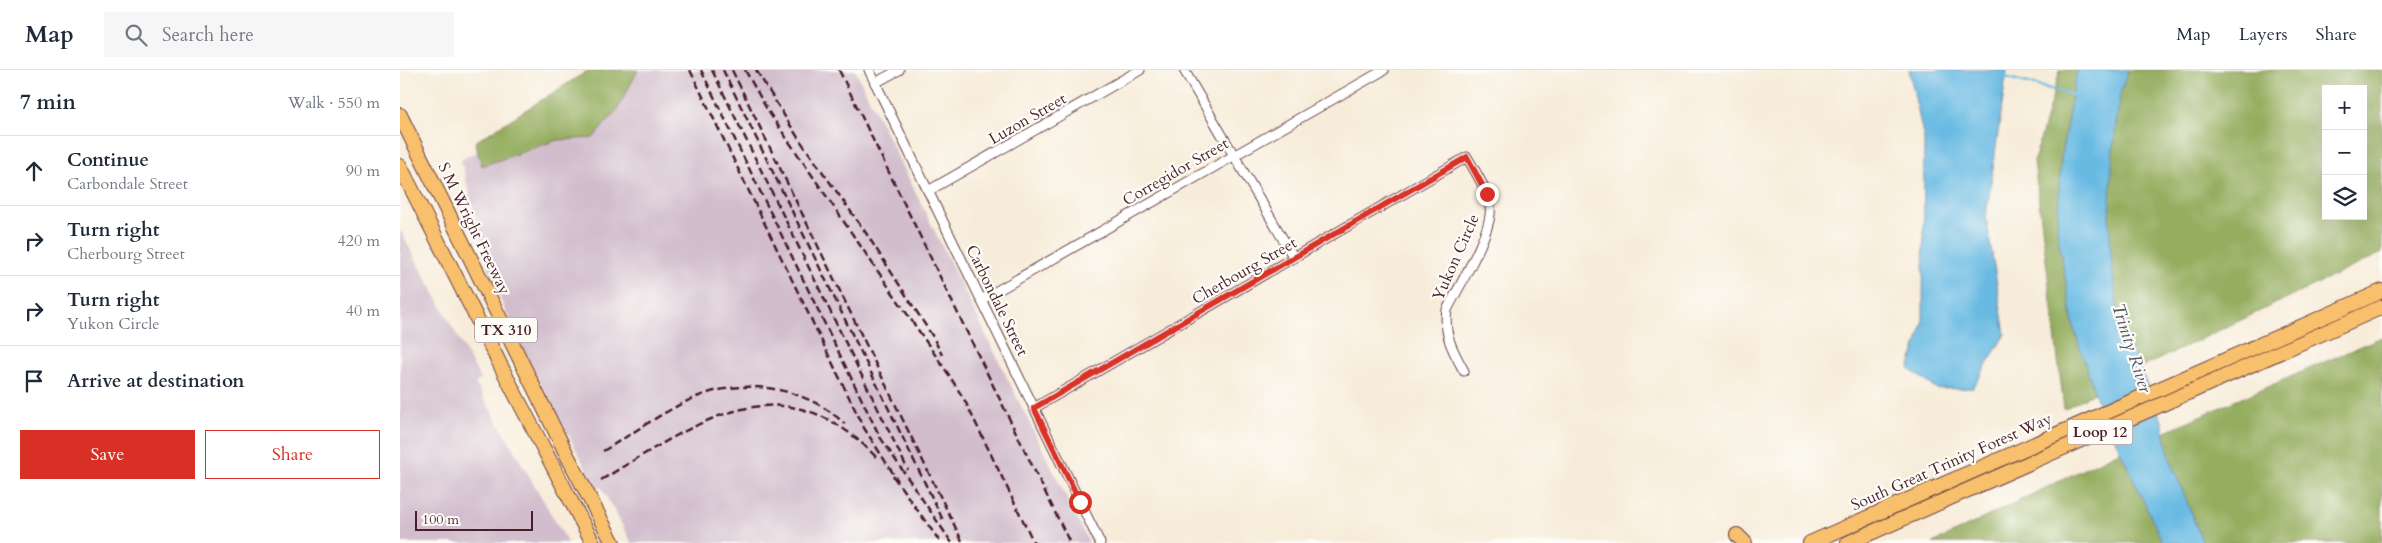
<!DOCTYPE html>
<html lang="en">
<head>
<meta charset="utf-8">
<style>
	:root { --surface:#fff; --page:#f6f6f7; --text:#1f2937; --muted:#747a83; --line:#e0e1e3; --accent:#d93025 }
	body { margin:0; font-family:Cardo,serif; background:var(--page); color:var(--text) }
	.controls { position:absolute; right:15px; top:15px; display:grid; overflow:hidden; border-radius:0px; box-shadow:0 5px 20px #0002 }
	.controls button { width:45px; height:45px; display:grid; place-items:center; padding:0; border:0; border-bottom:1px solid var(--line); background:var(--surface); color:var(--text); font:25px sans-serif }
	.scale { position:absolute; left:15px; bottom:12px; width:118px; box-sizing:border-box; padding-left:5px; border:2px solid #4a1f2b; border-top:0; font-size:14px; line-height:18px; white-space:nowrap; color:#4a1f2b; -webkit-text-stroke:4px #fdfcf7; paint-order:stroke }
	.stop { position:absolute; width:15px; height:15px; margin:-11px; border:4px solid #d93025; border-radius:50%; background:#fff }
	.stop.end { background:#d93025; border-color:#fff; box-shadow:0 1px 5px #0008 }
	.list { margin:0; padding:0; list-style:none }
	h2 { display:flex; justify-content:space-between; align-items:center; height:65px; margin:0; padding:0 20px; font-size:21px }
	h2 small { font-size:16px; font-weight:400; color:var(--muted) }
	.list li { display:grid; grid-template-columns:32px 1fr auto; gap:15px; align-items:center; box-sizing:border-box; height:70px; padding:0 20px; border-top:1px solid var(--line) }
	.list b { display:block; font-size:19px; white-space:nowrap }
	.list p { margin:0; font-size:16px; white-space:nowrap; color:var(--muted) }
	.list em { font-size:16px; font-style:normal; color:var(--muted) }
	.actions { display:flex; gap:10px; padding:15px 20px }
	.actions a { flex:1; padding:11px 0; border:1px solid var(--accent); border-radius:0px; text-align:center; font-size:18px; color:var(--accent) }
	.actions .main { background:var(--accent); color:#fff }
	.icon { flex:none; width:28px; height:28px; fill:none; stroke:currentColor; stroke-width:2; stroke-linecap:round; stroke-linejoin:round }
	.map { position:relative; flex:none; width:1982px; height:473px; overflow:hidden }
	header { display:flex; align-items:center; gap:30px; box-sizing:border-box; height:70px; padding:0 25px; background:var(--surface); border-bottom:1px solid var(--line) }
	header strong { font-size:24px }
	nav { display:flex; gap:28px; margin-inline-start:auto; font-size:18px }
	.search { width:350px; height:45px; background:var(--page); display:flex; align-items:center; gap:12px; box-sizing:border-box; padding:0 18px; border-radius:0px; color:var(--muted); font-size:19px }
	main { display:flex }
	aside { flex:1; background:var(--surface) }
	.map>svg:first-child { display:block }
	.industrial { fill:#d1bdcc }
	.forest { fill:#94ad5f; stroke:#6f6645; fill-rule:evenodd }
	.water { fill:#67bae3; stroke:#586c87 }
	.lines { fill:none; stroke-linecap:round; stroke-linejoin:round }
	.stream { stroke:#67bae3; stroke-width:2.5 }
	.street-casing { stroke:#643e45; stroke-width:11 }
	.primary-casing { stroke:#643e45; stroke-width:16 }
	.street { stroke:#fff; stroke-width:9 }
	.primary { stroke:#f8bf6c; stroke-width:14 }
	.rail { stroke:#4a1f2b; stroke-width:2.5; stroke-dasharray:8 4; stroke-linecap:butt }
	.route { stroke:#d93025; stroke-width:6 }
	.labels { text-anchor:middle; stroke-width:4.5; stroke-linejoin:round; paint-order:stroke }
	.shield { fill:#fdfcf7; stroke:#806168; stroke-width:1 }
	.shield-label { font-size:15px; font-weight:bold; fill:#4a1f2b }
	.street-label { font-size:16px; fill:#4a1f2b; stroke:#fdfcf7 }
	.water-label { font-size:18px; font-style:italic; fill:#54556b; stroke:#fdfcf7 }
</style>
</head>
<body>
<header>
<strong>Map</strong>
<div class="search"><svg class="icon" aria-label="search" viewBox="0 0 24 24"><circle cx="10" cy="10" r="6"/><path d="M15 15l6 6"/></svg>Search here</div>
<nav><a>Map</a><a>Layers</a><a>Share</a></nav>
</header>
<main>
<aside>
<h2>7 min<small>Walk · 550 m</small></h2>
<ul class="list">
<li><svg class="icon" aria-label="ahead" viewBox="0 0 24 24"><path d="M12 20V5M6 11l6-6 6 6"/></svg><div><b>Continue</b><p>Carbondale Street</p></div><em>90 m</em></li>
<li><svg class="icon" aria-label="right" viewBox="0 0 24 24"><path d="M7 20v-9h11M14 6l5 5-5 5"/></svg><div><b>Turn right</b><p>Cherbourg Street</p></div><em>420 m</em></li>
<li><svg class="icon" aria-label="right" viewBox="0 0 24 24"><path d="M7 20v-9h11M14 6l5 5-5 5"/></svg><div><b>Turn right</b><p>Yukon Circle</p></div><em>40 m</em></li>
<li><svg class="icon" aria-label="arrive" viewBox="0 0 24 24"><path d="M6 21V4h12l-3 4 3 4H6"/></svg><div><b>Arrive at destination</b></div></li>
</ul>
<div class="actions"><a class="main">Save</a><a>Share</a></div>
</aside>
<div class="map">
<svg width="1982" height="473" viewBox="0 0 1982 473">
	<rect width="100%" height="100%" fill="#fdfcf7"/>
	<filter id="ink" filterUnits="userSpaceOnUse"><feTurbulence type="fractalNoise" baseFrequency=".02" numOctaves="2"/><feDisplacementMap in="SourceGraphic" scale="10" xChannelSelector="R" yChannelSelector="G"/><feConvolveMatrix kernelMatrix="1 2 1 2 8 2 1 2 1" color-interpolation-filters="sRGB"/></filter>
	<filter id="wash" filterUnits="userSpaceOnUse"><feTurbulence type="fractalNoise" baseFrequency=".0096" numOctaves="4" result="noise"/><feDisplacementMap in="SourceGraphic" scale="20" xChannelSelector="R" yChannelSelector="G"/><feGaussianBlur stdDeviation="1.12" result="paint"/><feColorMatrix in="noise" values="0 0 0 0 0 0 0 0 0 0 0 0 0 0 0 0 0 1.4 0 .05"/><feComposite in="paint" operator="in"/></filter>
	<g filter="url(#wash)">
		<rect width="100%" height="100%" fill="#f7ecd9"/>
		<g class="industrial">
			<polygon points="224,0 455,0 689,473 232,473 201,417 197,419 120,275 91,207 61,90"/>
			<polygon points="0,160 81,310 75,313 168,473 0,473"/>
		</g>
		<g class="forest">
			<polygon points="189,0 238,0 217,40 193,68 157,70 82,96 75,72"/>
			<path d="M1660,0h322v183l-244,116 -74,40 -30,-248zM1926,19h37v127h-37z"/>
			<polygon points="1982,267 1982,473 1533,473 1727,378"/>
		</g>
		<g class="water">
			<polygon points="1509,0 1607,0 1586,147 1605,264 1573,318 1537,319 1509,299 1523,253 1524,69"/>
			<polygon points="1677,0 1728,0 1720,24 1713,78 1709,148 1712,198 1719,249 1762,351 1769,386 1803,473 1763,473 1698,333 1674,259 1657,161 1661,86"/>
		</g>
		<g class="lines">
			<polyline class="stream" points="1605,7 1677,26"/>
		</g>
	</g>
	<g filter="url(#ink)">
		<g class="lines">
			<defs>
				<g id="street">
					<polyline points="469,0 700,473"/>
					<polyline points="784,0 894,188"/>
					<polyline points="475,13 499,0"/>
					<polyline points="528,121 740,0"/>
					<polyline points="581,230 984,0"/>
					<path d="M634,338l433,-251c9,16 20,32 23,50 4,22 -32,81 -43,103 -4,24 6,41 17,61"/>
				</g>
				<g id="primary">
					<polyline points="0,45 168,387 213,473"/>
					<polyline points="0,96 113,320 193,473"/>
					<polyline points="1337,465 1345,473"/>
					<polyline points="1410,473 1982,221"/>
					<polyline points="1448,473 1982,237"/>
				</g>
			</defs>
			<use href="#street" class="street-casing"/>
			<use href="#primary" class="primary-casing"/>
			<use href="#street" class="street"/>
			<use href="#primary" class="primary"/>
			<g class="rail">
				<polyline points="290,0 464,358 498,411"/>
				<polyline points="301,0 480,367 552,473"/>
				<polyline points="312,0 508,400"/>
				<polyline points="323,0 544,452"/>
				<polyline points="332,0 563,473"/>
				<polyline points="345,0 368,41 549,305 565,331 634,473"/>
				<polyline points="356,0 397,66 466,163 533,267 542,285"/>
				<polyline points="439,0 670,473"/>
				<path d="M203,381c31,-18 63,-42 96,-55 49,-19 108,-8 146,28"/>
				<polyline points="493,406 541,473"/>
				<path d="M201,410c95,-56 180,-123 275,-23"/>
			</g>
		</g>
	</g>
	<g class="lines" filter="url(#ink)">
		<polyline class="route" points="680,432 634,338 1067,87 1087,124"/>
	</g>
	<g class="labels">
		<g class="shield">
			<rect x="75" y="247.5" width="62" height="25" rx="4"/>
			<rect x="1667.5" y="349.5" width="65" height="25" rx="4"/>
		</g>
		<g class="shield-label">
			<text x="106" y="265">TX 310</text>
			<text x="1700" y="367">Loop 12</text>
		</g>
		<g class="street-label">
			<text transform="translate(627 48) rotate(-30)" y="6">Luzon Street</text>
			<text transform="translate(775 101) rotate(-30)" y="6">Corregidor Street</text>
			<text transform="translate(75 158) rotate(64)" y="6">S M Wright Freeway</text>
			<text transform="translate(1055 187) rotate(-66)" y="6">Yukon Circle</text>
			<text transform="translate(844 200) rotate(-30)" y="6">Cherbourg Street</text>
			<text transform="translate(598 230) rotate(64)" y="6">Carbondale Street</text>
			<text transform="translate(1551 391) rotate(-24)" y="6">South Great Trinity Forest Way</text>
		</g>
		<g class="water-label">
			<text transform="translate(1732 278) rotate(72)" y="6">Trinity River</text>
		</g>
	</g>
</svg>
<div class="controls">
<button>+</button>
<button>−</button>
<button><svg class="icon" aria-label="layers" viewBox="0 0 24 24"><path d="M12 4l9 5-9 5-9-5zM3 14l9 5 9-5"/></svg></button>
</div>
<div class="scale">100 m</div>
<div class="stop" style="left:680px;top:432px"></div>
<div class="stop end" style="left:1087px;top:124px"></div>
</div>
</main>
</body>
</html>
